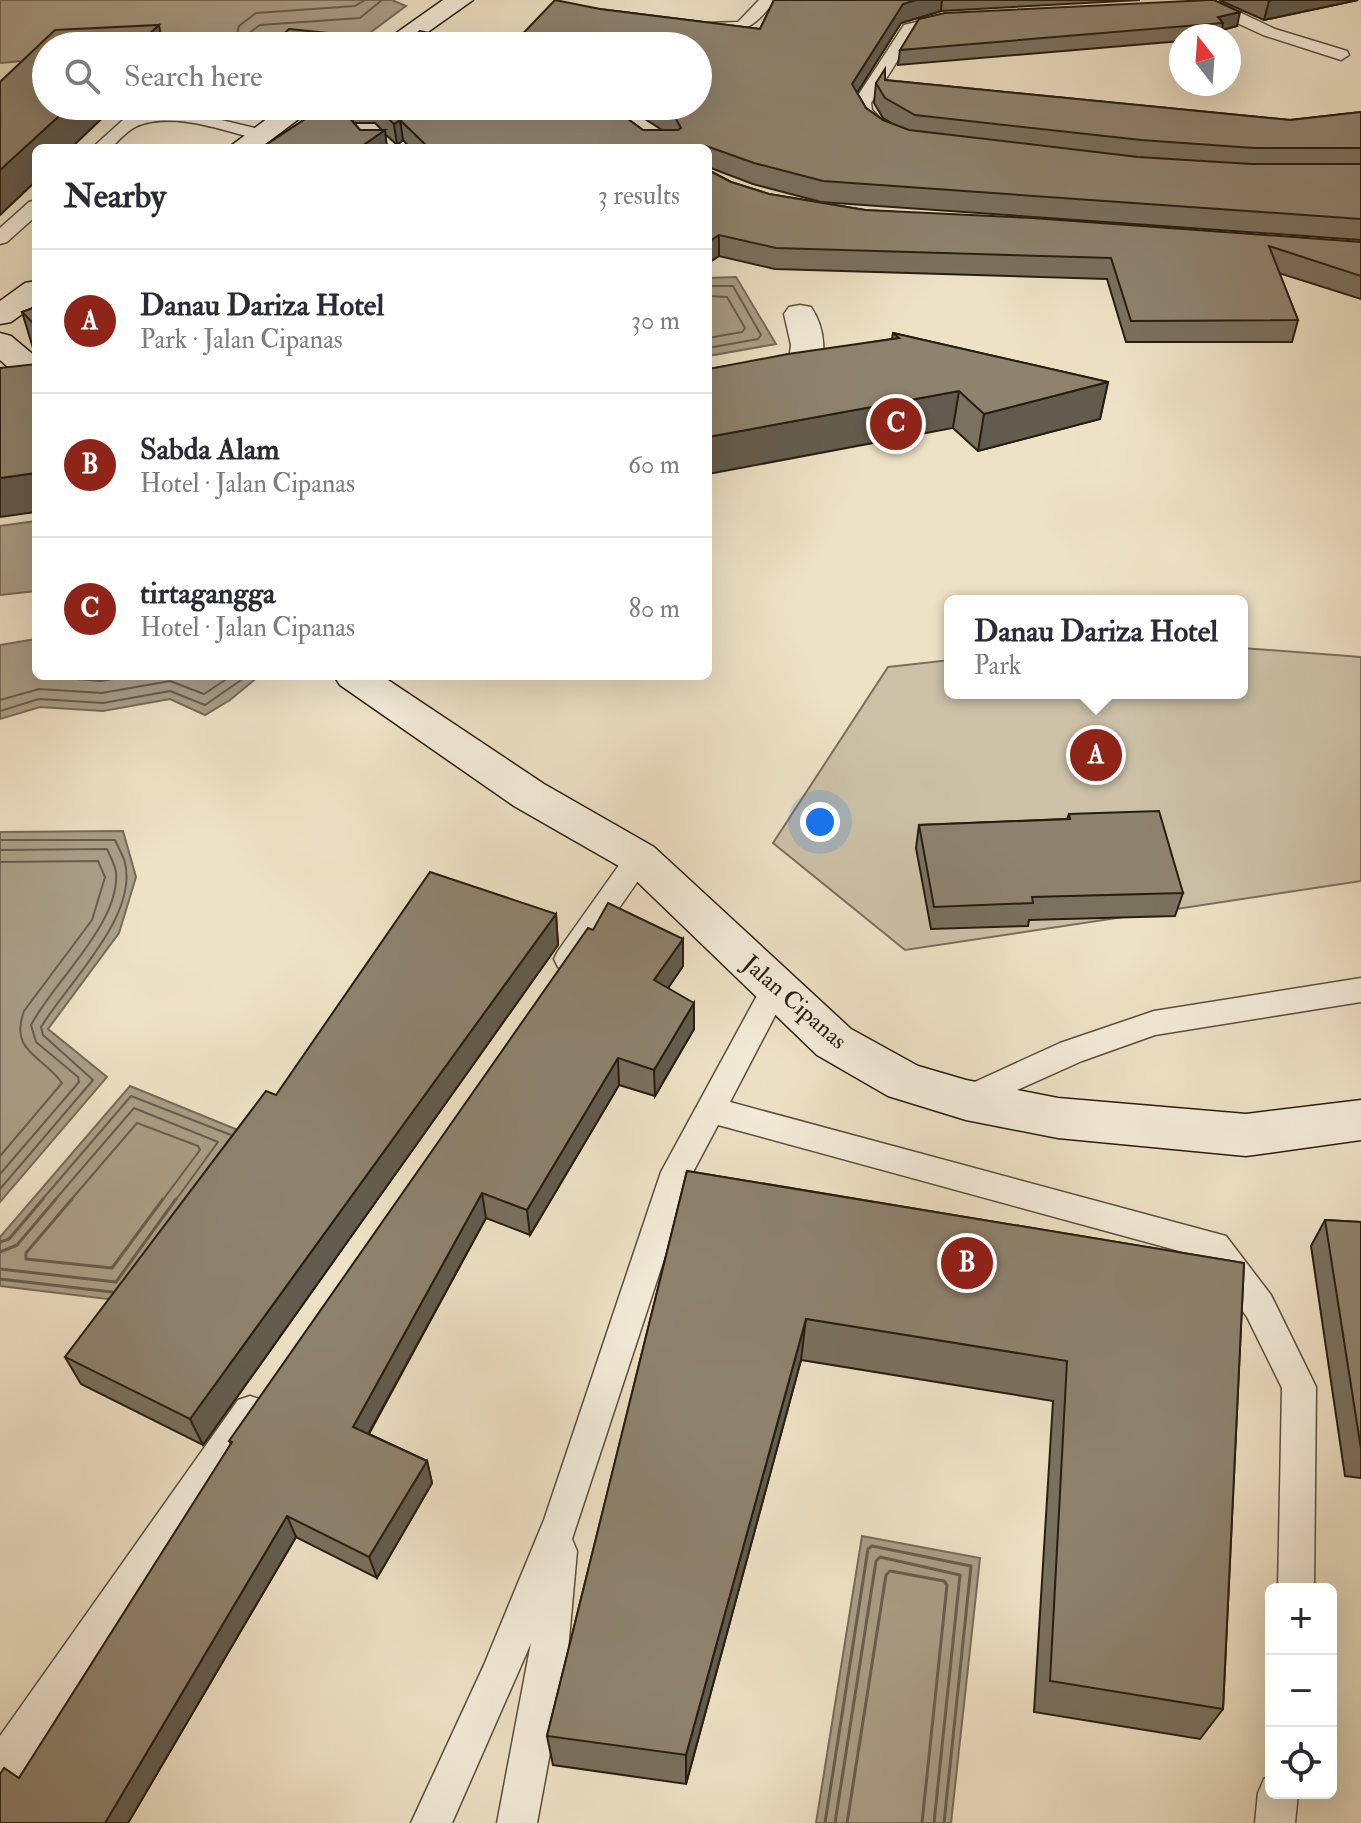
<!DOCTYPE html>
<html lang="en">
<head>
<meta charset="utf-8">
<style>
	:root { --surface:#fff; --page:#f2f2f3; --text:#2b2b33; --muted:#7c7c81; --line:#e1e1e2; --accent:#8f2418 }
	body { margin:0; font-family:"IM FELL Double Pica",serif; background:var(--page); color:var(--text) }
	.controls { position:absolute; right:24px; bottom:24px; display:grid; overflow:hidden; border-radius:12px; box-shadow:0 8px 32px #0002 }
	.controls button { width:72px; height:72px; display:grid; place-items:center; padding:0; border:0; border-bottom:2px solid var(--line); background:var(--surface); color:var(--text); font:40px sans-serif }
	.compass { position:absolute; left:1169px; top:24px; width:72px; height:72px; border-radius:50%; background:var(--surface); box-shadow:0 8px 32px #0002; rotate:343deg }
	.you { position:absolute; left:820px; top:822px; width:28px; height:28px; margin:-20px; border:6px solid #fff; border-radius:50%; background:#1a73e8; box-shadow:0 0 0 12px #1a73e833 }
	.badge { display:grid; place-items:center; width:52px; height:52px; border-radius:50%; background:var(--accent); color:#fff; font-size:26px; font-weight:700 }
	.pin { position:absolute; translate:-50% -50%; border:4px solid #fff; box-shadow:0 2px 8px #0006 }
	.popup { position:absolute; left:944px; top:595px; width:304px; height:104px; box-sizing:border-box; display:grid; place-content:center; border-radius:12px; background:var(--surface); filter:drop-shadow(0 2px 6px #0005); font-size:26px; white-space:nowrap; color:var(--muted) }
	.popup b { font-size:30px; color:var(--text) }
	.popup::after { content:''; position:absolute; left:50%; top:100%; margin-left:-16px; border:16px solid transparent; border-top-color:var(--surface) }
	.list { margin:0; padding:0; list-style:none }
	h2 { display:flex; justify-content:space-between; align-items:center; height:104px; margin:0; padding:0 32px; font-size:34px }
	h2 small { font-size:26px; font-weight:400; color:var(--muted) }
	.list li { display:grid; grid-template-columns:52px 1fr auto; gap:24px; align-items:center; box-sizing:border-box; height:144px; padding:0 32px; border-top:2px solid var(--line) }
	.list b { display:block; font-size:30px; white-space:nowrap }
	.list p { margin:0; font-size:26px; white-space:nowrap; color:var(--muted) }
	.list em { font-size:26px; font-style:normal; color:var(--muted) }
	.icon { flex:none; width:44px; height:44px; fill:none; stroke:currentColor; stroke-width:2; stroke-linecap:round; stroke-linejoin:round }
	.map { position:relative; flex:none; width:1361px; height:1823px; overflow:hidden }
	.search { position:absolute; background:var(--surface); box-shadow:0 8px 32px #0002; left:32px; top:32px; width:680px; height:88px; display:flex; align-items:center; gap:20px; box-sizing:border-box; padding:0 28px; border-radius:44px; color:var(--muted); font-size:30px }
	.panel { position:absolute; background:var(--surface); box-shadow:0 8px 32px #0002; left:32px; top:144px; width:680px; height:536px; border-radius:12px }
	.map>svg:first-child { display:block }
	.green { fill:#ccc1a7; stroke:#7a6f5c; stroke-width:2 }
	.water { fill:#aa9f88; stroke:#766b58; stroke-width:2 }
	.lines { fill:none; stroke-linecap:round; stroke-linejoin:round }
	.shore-far1 { stroke:#685e4c; stroke-width:2 }
	.shore { stroke:#685e4c; stroke-width:3 }
	.lane-casing { stroke:#594e3e; stroke-width:3 }
	.street-casing { stroke:#594e3e; stroke-width:3 }
	.secondary-casing { stroke:#271d10; stroke-width:3 }
	.lane { fill:#f4ecda; fill-rule:evenodd }
	.street { fill:#f4ecda; fill-rule:evenodd }
	.secondary { fill:#f4ecda; fill-rule:evenodd }
	.wall { fill:#7a715f; stroke:#271d10; stroke-width:2; fill-rule:evenodd }
	.shaded-wall { fill:#635c4e; stroke:#271d10; stroke-width:2 }
	.building { fill:#8e836f; stroke:#271d10; stroke-width:2 }
	.labels { text-anchor:middle; stroke-width:6; stroke-linejoin:round; paint-order:stroke }
	.street-label { font-size:24px; fill:#271d10; stroke:#f4ecda }
</style>
</head>
<body>
<div class="map">
<svg width="1361" height="1823" viewBox="0 0 1361 1823">
	<rect width="100%" height="100%" fill="#eee2c6"/>
	<filter id="stains"><feTurbulence type="fractalNoise" baseFrequency=".0025" numOctaves="4"/><feColorMatrix values="0 0 0 0 .2 0 0 0 0 .09 0 0 0 0 .02 0 0 0 .5 -.17"/></filter>
	<radialGradient id="worn" r=".72"><stop offset=".6" stop-color="#630" stop-opacity="0"/><stop offset="1" stop-color="#630" stop-opacity=".3"/></radialGradient>
	<polygon class="green" points="1242,648 1361,657 1361,881 905,950 773,843 888,667 950,660 950,693 1242,693"/>
	<g class="water">
		<polygon points="0,0 392,0 406,6 367,35 206,46 46,46 46,59 0,63"/>
		<polygon points="736,277 776,344 708,356 708,278"/>
		<polygon points="36,521 36,591 0,595 0,526"/>
		<polygon points="36,639 36,676 259,676 230,700 205,715 170,699 103,711 40,707 0,719 0,645"/>
		<polygon points="123,831 136,877 119,933 48,1029 107,1077 0,1202 0,832"/>
		<polygon points="130,1086 250,1135 124,1301 0,1286 0,1237"/>
		<polygon points="862,1536 980,1558 951,1823 816,1823"/>
	</g>
	<g class="lines">
		<g class="shore-far1">
			<polyline points="234,46 239,26 256,13 355,6 365,0"/>
			<polyline points="246,46 249,33 260,25 360,18 382,0"/>
			<polyline points="708,286 733,286 761,335 758,339 708,348"/>
			<polyline points="708,296 727,297 745,328 742,332 708,338"/>
			<polyline points="39,676 101,681 128,676"/>
			<polyline points="0,700 39,689 102,693 170,681 204,694 231,676"/>
			<polyline points="0,711 39,699 103,703 170,691 205,705 247,676"/>
			<path d="M0,840h115c3,7 8,15 10,23 13,54 -58,121 -84,164l2,8 50,45 -93,109"/>
			<path d="M0,850l107,-1c3,7 8,16 9,23 4,52 -62,109 -85,153l5,17 42,35 1,5 -79,92"/>
			<path d="M0,862l98,-1 7,16 -13,43 -68,91c-15,41 18,44 38,72l-62,73"/>
			<polyline points="41,1201 131,1096 231,1135"/>
			<polyline points="54,1201 134,1108 218,1142 175,1201"/>
			<polyline points="70,1201 137,1123 198,1146 200,1150 162,1201"/>
		</g>
		<g class="shore">
			<polyline points="72,1199 26,1253 26,1259 112,1268 163,1199"/>
			<polyline points="0,1242 9,1239 43,1199"/>
			<polyline points="0,1252 17,1245 56,1199"/>
			<polyline points="0,1269 116,1282 176,1199"/>
			<polyline points="0,1279 112,1292"/>
			<polyline points="825,1823 868,1549 872,1546 971,1566 944,1823"/>
			<polyline points="835,1823 876,1561 880,1557 960,1575 934,1823"/>
			<polyline points="847,1823 886,1575 890,1571 944,1581 947,1585 922,1823"/>
		</g>
		<defs>
			<g id="lane">
				<path d="M759,0h16c-19,27 -38,39 -72,31l-2,-3 8,-5 29,-1z"/>
				<polygon points="1203,0 1220,3 1275,29 1347,51 1349,55 1341,60 1263,35 1211,11 1197,8 1197,2"/>
				<path d="M950,14l6,2v6l-40,9 -45,72 1,7 20,21 -9,5c-13,-3 -28,-20 -30,-33l51,-78z"/>
				<path d="M162,112l34,2 71,17 3,4 -9,5c-37,-9 -89,-30 -126,-13 -9,5 -17,14 -24,21h-19l32,-29z"/>
				<polygon points="36,200 36,216 7,242 0,244 0,228 29,202"/>
				<polygon points="639,848 649,851 653,858 649,865 578,967 568,970 558,967 554,959 558,951 629,851"/>
				<polygon points="776,975 786,979 790,987 730,1102 1226,1236 1271,1295 1316,1387 1314,1589 1278,1589 1282,1388 1247,1317 1205,1258 718,1125 692,1174 572,1539 577,1551 567,1661 537,1823 497,1823 531,1643 452,1823 411,1823 484,1665 544,1520 661,1172 766,979"/>
				<polygon points="1361,978 1361,1002 1155,1035 1082,1061 966,1113 955,1109 951,1100 955,1091 1060,1043 1154,1011"/>
				<polygon points="250,1396 262,1400 267,1412 262,1424 14,1783 0,1789 0,1736 238,1400"/>
				<polygon points="1271,1776 1271,1793 1298,1793 1295,1823 1255,1823 1258,1793 1264,1779"/>
			</g>
			<path id="street" d="M800,305l11,2c15,22 17,53 2,75l-105,21v-20l80,-15 3,-23 -7,-31 5,-7z"/>
			<g id="secondary">
				<polygon points="443,0 473,0 408,46 378,46"/>
				<polygon points="284,106 316,106 260,148 228,148"/>
				<polygon points="36,281 36,304 11,322 0,324 0,301 25,283"/>
				<polygon points="0,333 11,336 36,357 36,384 24,381 0,360"/>
				<polygon points="334,676 382,676 544,784 654,847 851,1029 918,1066 966,1080 1058,1098 1246,1114 1361,1100 1361,1140 1246,1156 1058,1138 966,1120 888,1096 817,1055 624,869 514,806 340,685"/>
			</g>
		</defs>
		<use href="#lane" class="lane-casing"/>
		<use href="#street" class="street-casing"/>
		<use href="#secondary" class="secondary-casing"/>
		<use href="#lane" class="lane"/>
		<use href="#street" class="street"/>
		<use href="#secondary" class="secondary"/>
	</g>
	<g class="wall">
		<path d="M774,0h366l-199,11 -40,12 -44,70 9,15 17,12 12,5 -12,-7 -9,-15 2,-20 9,-3 405,40 71,-8v128l-540,-38 -68,-18 -45,-17v-19h-298l-7,-8 -6,5 -12,-11 2,14h-126l60,-39 -3,-1 -1,-2h293l33,24h19l-37,-24h73l-98,-97 160,20zM354,123h21l7,7h-22z"/>
		<polygon points="1214,0 1237,26 1222,30 1220,36 1181,36 1181,41 898,65 900,50"/>
		<polygon points="1219,0 1358,0 1264,20"/>
		<polygon points="708,170 731,182 769,194 865,210 1361,242 1361,299 1279,273 1298,320 1292,342 1126,342 1107,279 775,269 719,256 708,263"/>
		<polygon points="36,307 36,351 33,348 22,312"/>
		<polygon points="893,333 1108,382 1100,419 978,451 953,428 709,369 892,339"/>
		<polygon points="1069,814 1183,893 1175,916 1029,920 1028,926 931,929 916,848 919,825 1067,819"/>
		<polygon points="556,914 558,945 203,1445 81,1384 65,1357 276,1095"/>
		<polygon points="683,966 668,988 694,1029 655,1096 619,1085 530,1235 486,1218 369,1434 427,1461 432,1483 377,1578 296,1537 128,1823 0,1823 231,1444 229,1441"/>
		<polygon points="687,1171 1244,1263 1223,1709 1200,1739 1034,1712 1053,1401 801,1360 686,1784 553,1765 547,1736"/>
		<polygon points="1325,1220 1361,1222 1361,1478 1345,1476 1311,1246"/>
	</g>
	<g class="shaded-wall">
		<polygon points="916,0 942,0 941,11 901,23 850,104 852,84 903,4"/>
		<polygon points="1272,0 1358,0 1264,20 1269,1"/>
		<polygon points="1240,12 1237,26 1222,30 1223,23 1218,17"/>
		<polygon points="159,25 163,46 136,46"/>
		<polygon points="70,106 115,106 71,148 36,148 36,181 0,215 0,170"/>
		<polygon points="348,106 351,106 353,123 344,112"/>
		<polygon points="400,120 403,140 397,145 394,124"/>
		<polygon points="385,130 387,148 359,148"/>
		<polygon points="719,235 719,256 708,263 708,242"/>
		<polygon points="1108,382 1100,419 978,451 984,414"/>
		<polygon points="959,391 953,428 708,474 708,437"/>
		<polygon points="36,473 36,512 0,517 0,478"/>
		<polygon points="556,914 558,945 203,1445 190,1419"/>
		<polygon points="683,939 683,966 655,1007 654,980"/>
		<polygon points="694,1003 694,1029 655,1096 654,1070"/>
		<polygon points="618,1058 619,1085 530,1235 527,1210"/>
		<polygon points="482,1193 486,1218 360,1449 353,1427"/>
		<polygon points="806,1319 801,1360 686,1784 686,1755"/>
		<polygon points="427,1461 432,1483 377,1578 369,1557"/>
		<polygon points="287,1516 296,1537 128,1823 105,1823"/>
	</g>
	<g class="building">
		<polygon points="555,0 600,9 760,29 774,0 916,0 903,4 852,84 866,108 883,120 909,130 1138,157 1252,164 1361,164 1361,219 823,181 754,163 706,146 706,148 429,148 400,120 394,124 375,106 610,106 643,130 678,130 681,128 676,119 656,106 698,106 698,46 511,46"/>
		<polygon points="1209,0 1214,0 1240,12 1218,17 1223,23 900,50 919,19 945,13"/>
		<polygon points="159,25 136,46 46,46 46,106 70,106 0,170 0,82 55,30"/>
		<polygon points="289,29 407,41 420,31 491,46 270,46"/>
		<polygon points="885,69 885,80 1290,120 1361,112 1361,148 1254,148 1141,140 915,115 885,98 876,83"/>
		<polygon points="325,106 348,106 344,112 360,130 385,130 359,148 261,148"/>
		<polygon points="708,170 731,182 769,194 865,210 1032,218 1361,242 1361,276 1269,246 1298,320 1131,321 1111,258 776,248 719,235 708,242"/>
		<polygon points="36,307 36,326 22,312"/>
		<polygon points="893,333 1108,382 984,414 959,391 708,437 708,368 709,369 788,354 899,338"/>
		<polygon points="36,364 36,473 0,478 0,368"/>
		<polygon points="1159,811 1183,893 1032,897 1033,903 934,907 919,825 1070,819 1069,814"/>
		<polygon points="430,872 556,914 190,1419 65,1357 266,1091 276,1095"/>
		<polygon points="608,903 683,939 654,980 694,1003 654,1070 618,1058 527,1210 482,1193 353,1427 427,1461 369,1557 287,1516 105,1823 0,1823 0,1774 4,1768 19,1778 232,1442 229,1441 588,928 593,930"/>
		<polygon points="687,1171 1244,1263 1223,1709 1050,1681 1067,1361 806,1319 686,1755 547,1736"/>
		<polygon points="1325,1220 1361,1222 1361,1449"/>
	</g>
	<g class="labels">
		<g class="street-label">
			<text transform="translate(795 1002) rotate(41)" y="8">Jalan Cipanas</text>
		</g>
	</g>
	<rect width="100%" height="100%" filter="url(#stains)"/>
	<rect width="100%" height="100%" fill="url(#worn)"/>
</svg>
<div class="controls">
<button>+</button>
<button>−</button>
<button><svg class="icon" aria-label="locate" viewBox="0 0 24 24"><circle cx="12" cy="12" r="6"/><path d="M12 2v4M12 18v4M2 12h4M18 12h4"/></svg></button>
</div>
<svg class="compass" viewBox="-18 -18 36 36"><path d="M0-13l5 13h-10z" fill="#e53935"/><path d="M0 13l5-13h-10z" fill="#7c7c81"/></svg>
<div class="you"></div>
<div class="pin badge" style="left:1096px;top:755px">A</div>
<div class="popup"><b>Danau Dariza Hotel</b>Park</div>
<div class="pin badge" style="left:967px;top:1263px">B</div>
<div class="pin badge" style="left:896px;top:424px">C</div>
<div class="search"><svg class="icon" aria-label="search" viewBox="0 0 24 24"><circle cx="10" cy="10" r="6"/><path d="M15 15l6 6"/></svg>Search here</div>
<section class="panel">
<h2>Nearby<small>3 results</small></h2>
<ul class="list">
<li><span class="badge">A</span><div><b>Danau Dariza Hotel</b><p>Park · Jalan Cipanas</p></div><em>30 m</em></li>
<li><span class="badge">B</span><div><b>Sabda Alam</b><p>Hotel · Jalan Cipanas</p></div><em>60 m</em></li>
<li><span class="badge">C</span><div><b>tirtagangga</b><p>Hotel · Jalan Cipanas</p></div><em>80 m</em></li>
</ul>
</section>
</div>
</body>
</html>
